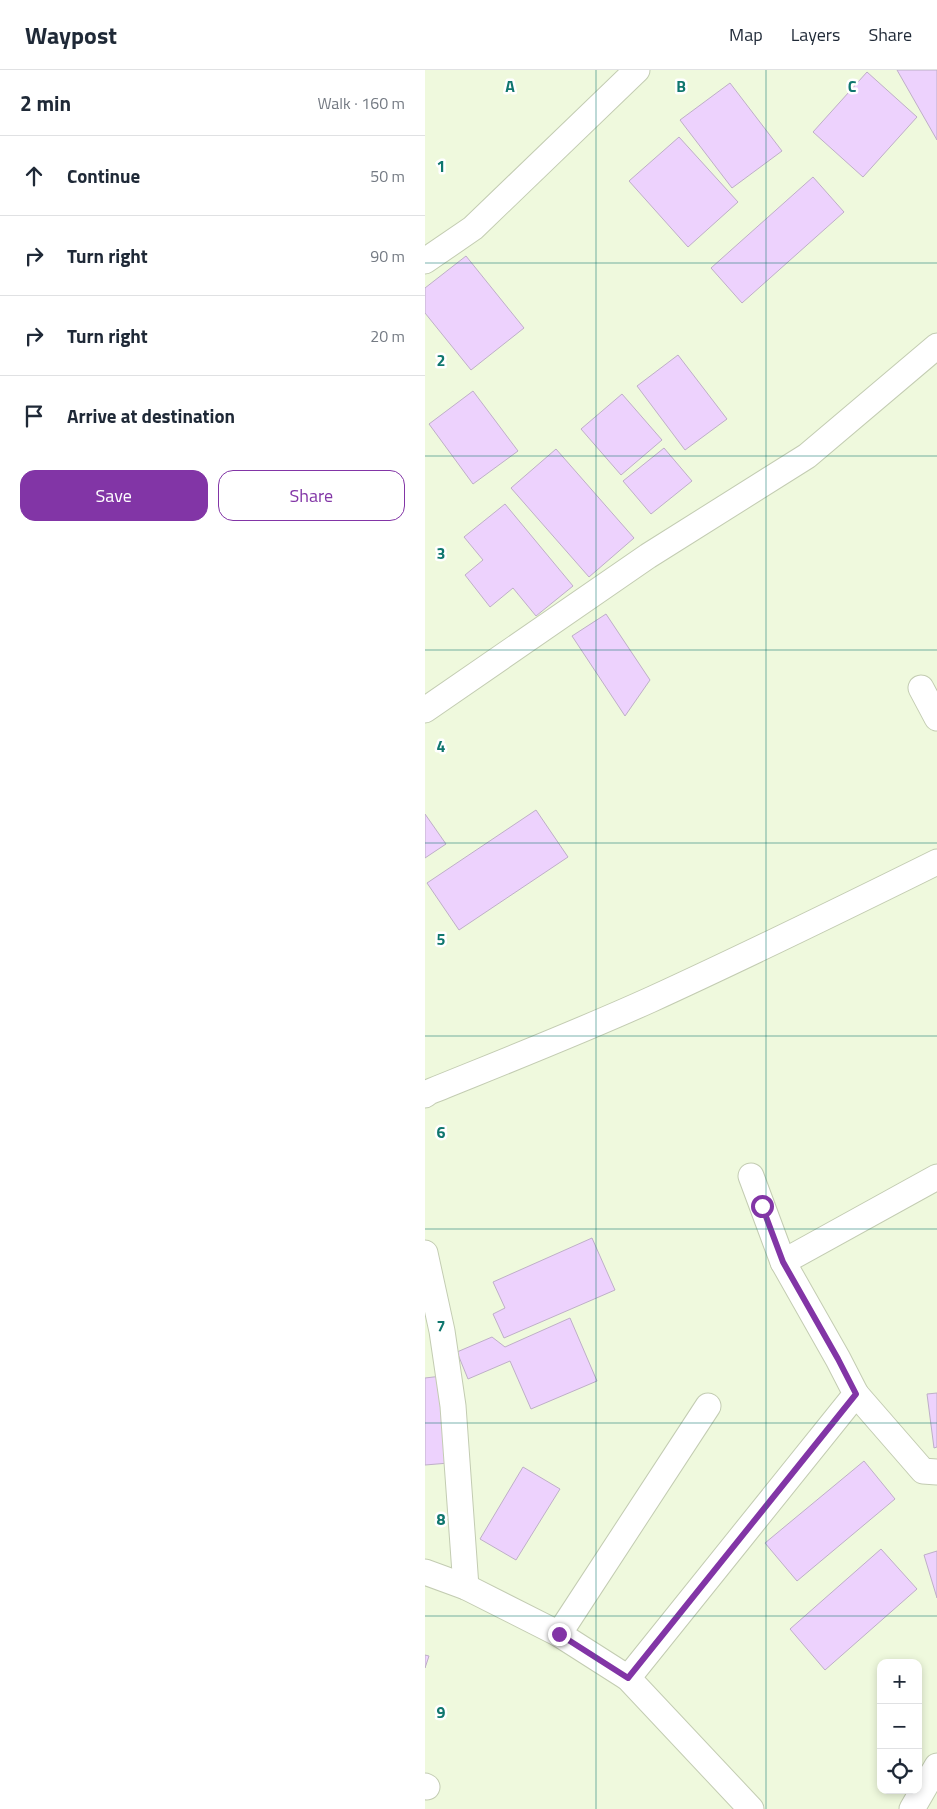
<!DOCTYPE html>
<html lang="en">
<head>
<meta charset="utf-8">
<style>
	:root { --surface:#fff; --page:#f2f2f3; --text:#1f2937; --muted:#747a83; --line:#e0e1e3; --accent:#8235a6 }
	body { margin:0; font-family:"Titillium Web",sans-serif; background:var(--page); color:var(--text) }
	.controls { position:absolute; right:15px; bottom:15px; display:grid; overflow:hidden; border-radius:10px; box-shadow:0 2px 8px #0003 }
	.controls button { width:45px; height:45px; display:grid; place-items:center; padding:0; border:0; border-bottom:1px solid var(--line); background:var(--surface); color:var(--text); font:25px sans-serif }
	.stop { position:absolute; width:15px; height:15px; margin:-11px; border:4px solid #8235a6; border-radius:50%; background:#fff }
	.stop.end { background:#8235a6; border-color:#fff; box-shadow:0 1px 5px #0008 }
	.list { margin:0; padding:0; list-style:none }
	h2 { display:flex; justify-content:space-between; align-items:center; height:65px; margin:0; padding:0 20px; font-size:21px }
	h2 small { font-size:16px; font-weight:400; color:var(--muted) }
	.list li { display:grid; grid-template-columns:32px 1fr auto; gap:15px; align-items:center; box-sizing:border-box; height:80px; padding:0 20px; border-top:1px solid var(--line) }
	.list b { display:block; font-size:19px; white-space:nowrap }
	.list em { font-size:16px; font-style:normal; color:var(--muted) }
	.actions { display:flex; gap:10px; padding:15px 20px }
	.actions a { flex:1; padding:11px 0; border:1px solid var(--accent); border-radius:15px; text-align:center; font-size:18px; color:var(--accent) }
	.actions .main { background:var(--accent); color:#fff }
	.icon { flex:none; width:28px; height:28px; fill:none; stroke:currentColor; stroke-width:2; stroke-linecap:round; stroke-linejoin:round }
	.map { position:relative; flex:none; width:512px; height:1739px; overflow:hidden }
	header { display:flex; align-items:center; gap:30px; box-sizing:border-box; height:70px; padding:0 25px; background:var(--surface); border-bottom:1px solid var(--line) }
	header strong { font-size:24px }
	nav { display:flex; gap:28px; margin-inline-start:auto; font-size:18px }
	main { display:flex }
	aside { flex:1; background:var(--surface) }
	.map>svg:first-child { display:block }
	.building { fill:#edd2fd; stroke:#beafc7 }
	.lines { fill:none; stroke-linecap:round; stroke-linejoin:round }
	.street-casing { stroke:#c3ccb2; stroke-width:27 }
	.street { stroke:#fff; stroke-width:25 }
	.route { stroke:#8235a6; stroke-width:6 }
	.grid { fill:none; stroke:#0f766e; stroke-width:1; stroke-opacity:0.55 }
	.grid-label { font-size:16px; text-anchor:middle; font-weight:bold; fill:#0f766e; stroke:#fff; stroke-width:5; stroke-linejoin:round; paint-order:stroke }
</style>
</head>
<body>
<header>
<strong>Waypost</strong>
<nav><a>Map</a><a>Layers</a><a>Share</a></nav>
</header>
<main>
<aside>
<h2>2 min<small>Walk · 160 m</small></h2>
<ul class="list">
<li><svg class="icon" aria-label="ahead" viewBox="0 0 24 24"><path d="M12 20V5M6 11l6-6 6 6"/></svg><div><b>Continue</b></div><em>50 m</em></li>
<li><svg class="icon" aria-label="right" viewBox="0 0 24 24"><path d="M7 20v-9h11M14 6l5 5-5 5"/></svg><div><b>Turn right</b></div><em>90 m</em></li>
<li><svg class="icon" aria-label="right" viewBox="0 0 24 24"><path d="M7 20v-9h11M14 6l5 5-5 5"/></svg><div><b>Turn right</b></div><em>20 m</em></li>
<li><svg class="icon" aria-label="arrive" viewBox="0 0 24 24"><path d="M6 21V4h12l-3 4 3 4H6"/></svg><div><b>Arrive at destination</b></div></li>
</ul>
<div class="actions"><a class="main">Save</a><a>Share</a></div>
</aside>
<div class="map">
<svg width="512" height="1739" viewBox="0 0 512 1739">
	<rect width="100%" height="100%" fill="#eff9dd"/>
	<g class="building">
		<polygon points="472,0 512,0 512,70"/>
		<polygon points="442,2 492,47 438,107 388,62"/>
		<polygon points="305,13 357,81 307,118 255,50"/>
		<polygon points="254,67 313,132 263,177 204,111"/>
		<polygon points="388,107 419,142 317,233 286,198"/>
		<polygon points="41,186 99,258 46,300 0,243 0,218"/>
		<polygon points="253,285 302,349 260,380 212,316"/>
		<polygon points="48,321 93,381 48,414 4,354"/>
		<polygon points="197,324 237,370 196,405 156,359"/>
		<polygon points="239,378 267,411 226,444 198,411"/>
		<polygon points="131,379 209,468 164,507 86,418"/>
		<polygon points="80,434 148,516 111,546 88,518 65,537 40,505 58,490 39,467"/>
		<polygon points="181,544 225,610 200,646 147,566"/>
		<polygon points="111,740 143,787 34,860 2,813"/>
		<polygon points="0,744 21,774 0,788"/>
		<polygon points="167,1168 190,1220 79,1268 68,1244 80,1238 68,1212"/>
		<polygon points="145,1248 172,1311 106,1339 85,1291 43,1309 32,1282 67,1267 80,1277"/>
		<polygon points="17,1306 24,1393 0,1395 0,1308"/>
		<polygon points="512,1323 512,1377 509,1378 502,1324"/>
		<polygon points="439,1391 470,1429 372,1511 340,1473"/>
		<polygon points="98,1397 135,1419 91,1490 55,1469"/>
		<polygon points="456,1479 492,1519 400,1600 365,1559"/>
		<polygon points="512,1481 512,1528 499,1485"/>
		<polygon points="0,1585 4,1586 0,1598"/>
	</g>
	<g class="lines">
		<defs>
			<g id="street">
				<polyline points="0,191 48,158 212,0"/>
				<polyline points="496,618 512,648"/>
				<polyline points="0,640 223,486 382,386 512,276"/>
				<path d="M0,1025l4,-3c74,-30 148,-59 221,-92 96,-44 192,-91 287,-138"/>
				<polyline points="0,1183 17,1261 28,1336 41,1517"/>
				<polyline points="358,1192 512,1107"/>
				<polyline points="431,1324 498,1401 512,1402"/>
				<polyline points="0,1502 41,1517 134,1564 203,1608 326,1739"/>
				<polyline points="134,1564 283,1336"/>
				<polyline points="203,1608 431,1324 413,1289 358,1192 326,1106"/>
				<polyline points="0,1716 2,1717"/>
				<polyline points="487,1739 512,1696"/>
			</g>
		</defs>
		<use href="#street" class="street-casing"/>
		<use href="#street" class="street"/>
	</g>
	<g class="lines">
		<polyline class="route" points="134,1564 203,1608 431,1324 413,1289 358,1192 337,1136"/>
	</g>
	<path class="grid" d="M171,0v1739M341,0v1739M0,193h512M0,386h512M0,580h512M0,773h512M0,966h512M0,1159h512M0,1353h512M0,1546h512"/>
	<g class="grid-label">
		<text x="85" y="22">A</text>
		<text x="256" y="22">B</text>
		<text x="427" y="22">C</text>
		<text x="16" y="102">1</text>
		<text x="16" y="296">2</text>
		<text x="16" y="489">3</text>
		<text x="16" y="682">4</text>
		<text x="16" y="875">5</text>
		<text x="16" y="1068">6</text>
		<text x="16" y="1262">7</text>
		<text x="16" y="1455">8</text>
		<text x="16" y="1648">9</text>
	</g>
</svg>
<div class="controls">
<button>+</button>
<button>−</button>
<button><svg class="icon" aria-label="locate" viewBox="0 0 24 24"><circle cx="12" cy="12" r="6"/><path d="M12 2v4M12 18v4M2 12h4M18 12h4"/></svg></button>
</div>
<div class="stop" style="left:337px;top:1136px"></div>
<div class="stop end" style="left:134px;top:1564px"></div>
</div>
</main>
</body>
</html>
